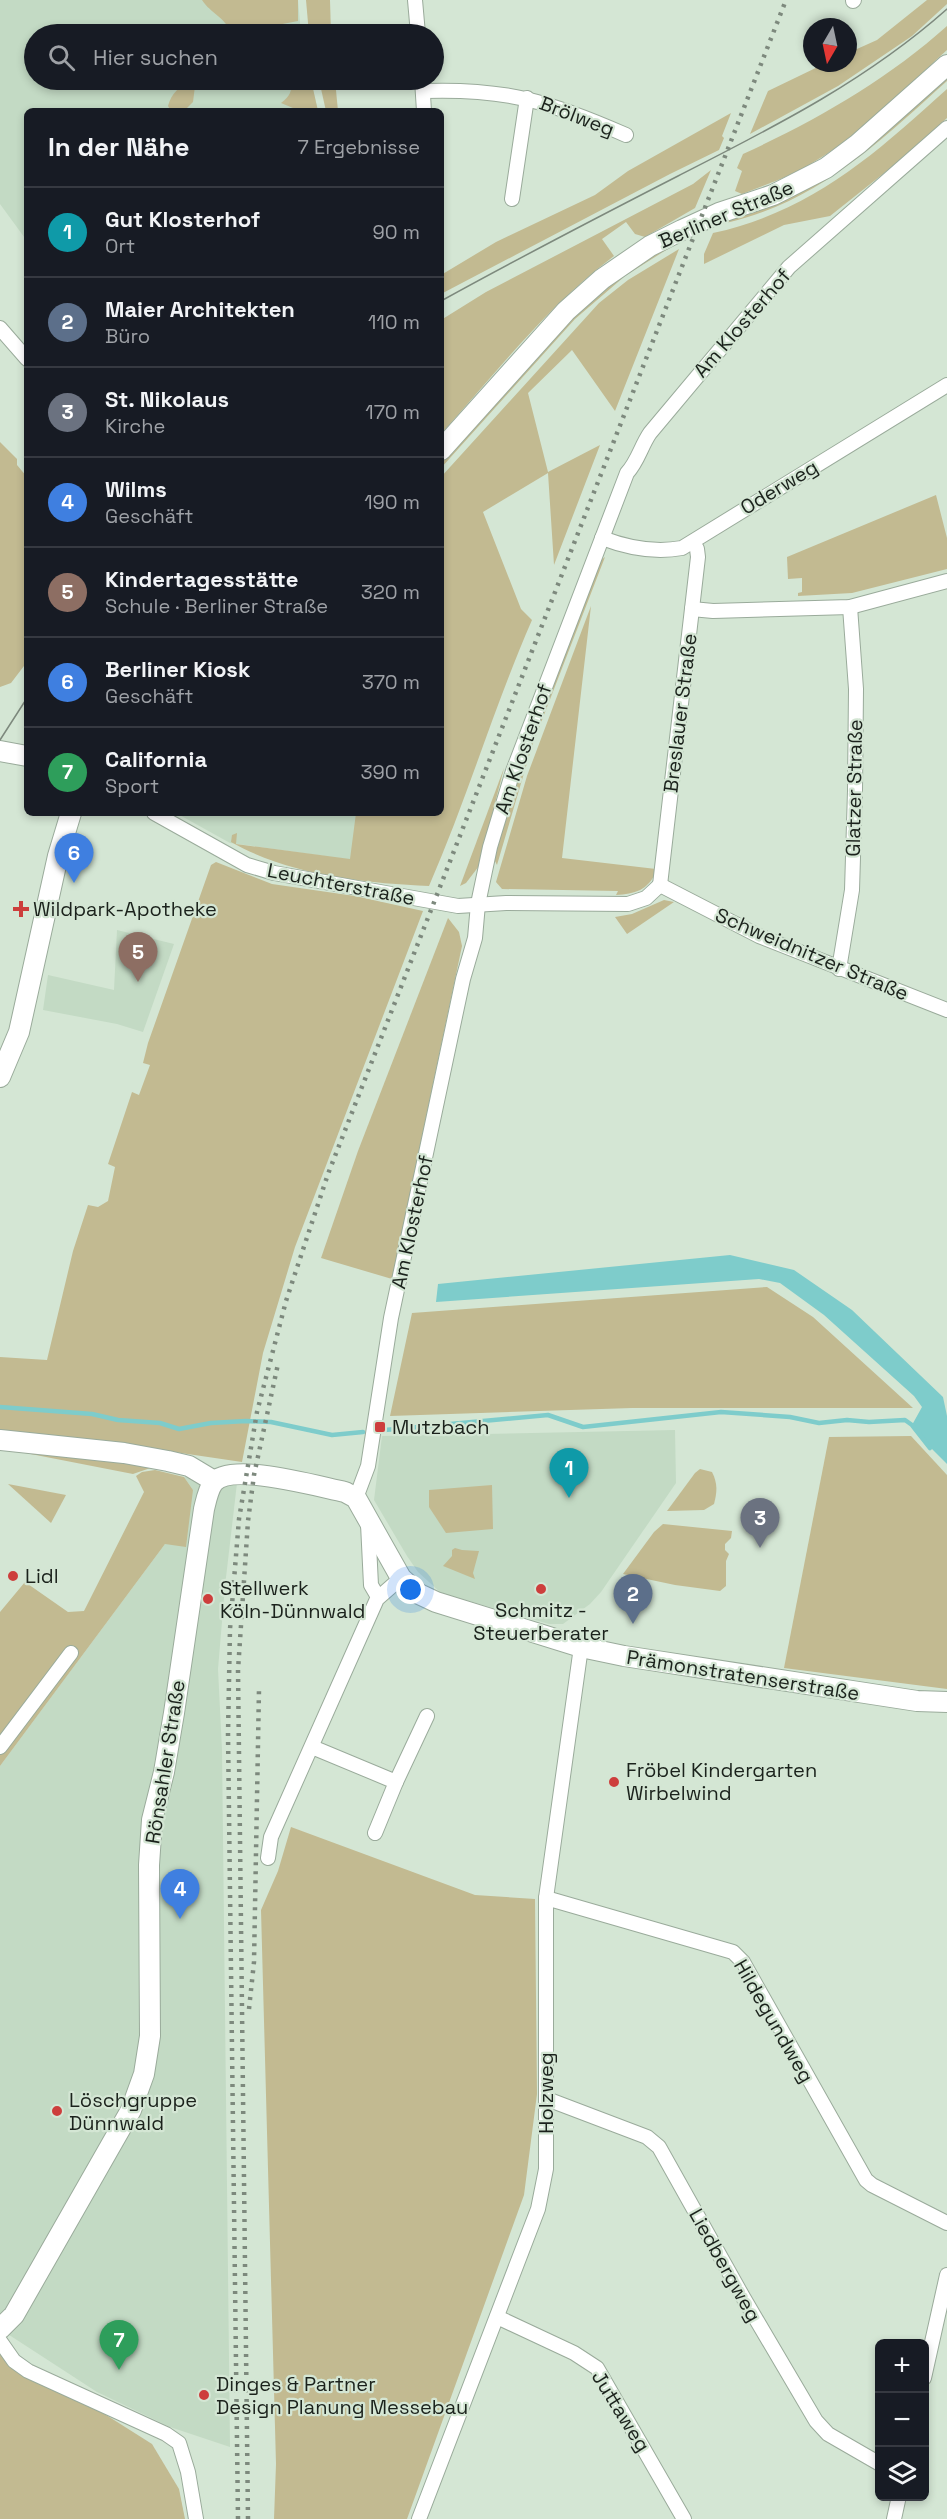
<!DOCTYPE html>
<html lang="de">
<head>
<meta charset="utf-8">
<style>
	:root { --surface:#171b24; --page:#242831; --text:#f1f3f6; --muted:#9ea1a6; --line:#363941; --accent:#cd3e3c }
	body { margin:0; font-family:"Space Grotesk",sans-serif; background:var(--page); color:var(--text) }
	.controls { position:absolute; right:18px; bottom:18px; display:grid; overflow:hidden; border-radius:9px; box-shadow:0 3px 9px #0003 }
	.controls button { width:54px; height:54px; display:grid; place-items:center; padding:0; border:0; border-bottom:2px solid var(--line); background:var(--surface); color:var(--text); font:30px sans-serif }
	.compass { position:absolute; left:803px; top:18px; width:54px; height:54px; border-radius:50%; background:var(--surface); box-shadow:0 3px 9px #0003; rotate:189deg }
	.you { position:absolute; left:411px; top:1590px; width:21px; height:21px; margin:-15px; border:4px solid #fff; border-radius:50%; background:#1a73e8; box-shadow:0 0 0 9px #1a73e833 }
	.badge { display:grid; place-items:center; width:39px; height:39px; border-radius:50%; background:var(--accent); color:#fff; font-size:20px; font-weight:700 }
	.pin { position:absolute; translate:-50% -50px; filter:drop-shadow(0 2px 3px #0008) }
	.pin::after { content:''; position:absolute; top:32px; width:21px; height:18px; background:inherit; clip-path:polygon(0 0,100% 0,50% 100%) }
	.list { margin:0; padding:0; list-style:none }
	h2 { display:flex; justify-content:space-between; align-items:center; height:78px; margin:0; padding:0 24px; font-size:26px }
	h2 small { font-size:20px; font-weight:400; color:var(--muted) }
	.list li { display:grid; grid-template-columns:39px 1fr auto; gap:18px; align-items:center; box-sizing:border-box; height:90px; padding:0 24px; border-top:2px solid var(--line) }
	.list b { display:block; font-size:22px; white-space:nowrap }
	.list p { margin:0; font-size:20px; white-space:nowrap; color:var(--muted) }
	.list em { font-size:20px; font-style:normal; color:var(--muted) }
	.icon { flex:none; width:33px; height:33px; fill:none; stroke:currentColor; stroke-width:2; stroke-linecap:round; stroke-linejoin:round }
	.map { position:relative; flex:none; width:947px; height:2519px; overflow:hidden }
	.search { position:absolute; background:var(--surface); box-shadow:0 3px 9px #0003; left:24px; top:24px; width:420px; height:66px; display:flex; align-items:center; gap:15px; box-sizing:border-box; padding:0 21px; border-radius:33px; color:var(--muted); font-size:22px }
	.panel { position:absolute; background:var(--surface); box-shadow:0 3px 9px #0003; left:24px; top:108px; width:420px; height:708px; border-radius:9px }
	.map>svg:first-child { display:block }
	.built { fill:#c3dac4 }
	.green { fill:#c2ba91 }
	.water { fill:#7ecccb }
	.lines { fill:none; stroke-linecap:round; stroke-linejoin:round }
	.stream { stroke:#7ecccb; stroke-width:4.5 }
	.street-casing { stroke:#9aab9b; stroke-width:16 }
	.secondary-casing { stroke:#9aab9b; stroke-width:22 }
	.street { stroke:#fff; stroke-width:14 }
	.secondary { stroke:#fff; stroke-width:20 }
	.tram { stroke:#7d897d; stroke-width:1.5 }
	.rail { stroke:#7d897d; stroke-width:4.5; stroke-dasharray:3 6; stroke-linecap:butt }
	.poi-dot { fill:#cd3e3c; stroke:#d4e6d4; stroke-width:2 }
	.labels { text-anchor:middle; stroke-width:4.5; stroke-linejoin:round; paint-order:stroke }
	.street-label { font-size:20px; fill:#1b221c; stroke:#d4e6d4 }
	.poi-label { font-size:20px; fill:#1b221c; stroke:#d4e6d4; text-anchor:start }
</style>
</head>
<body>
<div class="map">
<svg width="947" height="2519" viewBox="0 0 947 2519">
	<rect width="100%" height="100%" fill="#d4e6d4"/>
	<g class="built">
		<polygon points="0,0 298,0 301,34 34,34 34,80 311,80 318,111 27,111 27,241 0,204"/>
		<polygon points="176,813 374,813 367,862 230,843"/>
		<polygon points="117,930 174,944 143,1032 117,1024 43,1010 48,975 114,990"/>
		<polygon points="675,1430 676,1483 601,1592 590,1604 563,1624 549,1624 441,1593 418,1572 407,1556 374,1500 382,1436"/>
		<polygon points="184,1477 237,1483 225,1586 218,1669 222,1750 230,2447 170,2427 97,2392 0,2329 0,1766 165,1544 193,1490"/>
	</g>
	<g class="green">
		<path d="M202,0h96v21l-67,13c-5,-17 -20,-20 -29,-34z"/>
		<polygon points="306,0 330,0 331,34 309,34"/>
		<polygon points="927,0 947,0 947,4 912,36 838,86 750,134 768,91 826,63 848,63 848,53 877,40"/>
		<path d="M947,26v24c-41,37 -82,81 -130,110 -23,15 -49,24 -75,34l-7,-3 7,-20 -5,-3 6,-14c72,-33 144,-74 204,-128z"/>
		<path d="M947,75v6c-68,61 -129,121 -221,142l-1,-4 51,-18z"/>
		<path d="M290,80h21l7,31h-24l-1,-3 -12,-5c9,-7 12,-12 9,-23z"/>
		<polygon points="319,80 335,80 338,111 326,111"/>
		<path d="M191,82l4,4 -2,16 -9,9h-13l-3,-5c3,-12 11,-20 23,-24z"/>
		<path d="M947,89v29l-49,44 -68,54 -46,9 -80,39v-10l9,-21c99,-22 161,-78 234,-144z"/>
		<polygon points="731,113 722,136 724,138 719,150 670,174 441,294 441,275 496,242 595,195 628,171"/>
		<path d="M711,170l-16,38 -50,29 -10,-3 -9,-12 -24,17 12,17c-66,49 -118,117 -173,178v-114l45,-28 207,-108z"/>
		<polygon points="672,242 674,245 625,276 575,319 441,468 441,461 571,316 593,295"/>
		<path d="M679,249l-64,162 -43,-61 -44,43 20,79 52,-27 -46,120 -6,-92 -65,39 38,97 11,11c-38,87 -65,179 -103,266 -66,-3 -140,-11 -198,-44l1,-7 5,-2 -1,11 114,15 6,-46h85v-336l158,-174 29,-23z"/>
		<polygon points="0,442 17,459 17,465 27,477 27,662 11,683 0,687"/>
		<polygon points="936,495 947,538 947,569 852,593 798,596 798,593 802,592 802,578 788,579 787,557"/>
		<polygon points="605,557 532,746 497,865 494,859 518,773 600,561"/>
		<path d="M591,606l-29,252 94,11v3c-8,18 -21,22 -40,23l2,-4 -116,-2 -6,-7 31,-106z"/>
		<polygon points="504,768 479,866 466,883 460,886"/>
		<polygon points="216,862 272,884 355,896 423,911 295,1247 263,1353 242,1462 79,1438 0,1431 0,1357 47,1360 73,1251 88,1205 98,1207 108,1201 115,1167 108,1164 132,1092 139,1095 150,1065 143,1063 148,1043 211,865"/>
		<polygon points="664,900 674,902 627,934 615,917 632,914"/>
		<polygon points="448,918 459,932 462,946 392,1279 321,1258 358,1151"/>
		<polygon points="767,1287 813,1317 913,1408 632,1408 390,1416 412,1313"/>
		<polygon points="911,1436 947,1475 947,1689 784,1668 829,1437"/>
		<polygon points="0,1448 159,1465 133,1474"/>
		<path d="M700,1469l12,3c6,12 5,20 2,32l-10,6 -37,1 28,-38z"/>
		<polygon points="155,1470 184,1477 193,1490 186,1547 165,1544 0,1766 0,1612 25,1582 68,1612 84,1611 144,1492 136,1476 142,1472"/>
		<polygon points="8,1484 66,1495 51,1523"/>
		<polygon points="492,1485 493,1529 446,1533 429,1507 429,1490"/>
		<polygon points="663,1524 732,1531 731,1538 725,1544 725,1550 729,1554 726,1561 726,1586 720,1591 675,1585 623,1574 654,1532"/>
		<polygon points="455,1548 462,1550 479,1551 473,1573 475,1579 443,1566 452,1556 452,1550"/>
		<polygon points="291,1827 475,1895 535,1899 537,2094 524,2195 407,2519 274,2519 276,2464 261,1910 278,1871"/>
		<polygon points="0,2348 152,2444 179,2489 185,2519 0,2519"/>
	</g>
	<polygon class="water" points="730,1255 794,1270 852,1310 943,1397 947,1416 947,1464 919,1436 912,1425 922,1407 914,1396 824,1315 780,1283 759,1279 436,1302 438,1284"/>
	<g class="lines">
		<g class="stream">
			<polyline points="0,1407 92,1414 118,1420 160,1423 179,1429 211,1423 246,1421 271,1422 332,1435 363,1432"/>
			<polyline points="385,1430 548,1415 583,1427 721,1412 790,1417 819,1423 847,1420 869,1422 905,1420 912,1425 930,1448"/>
		</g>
		<defs>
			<g id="street">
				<polyline points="415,0 418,34"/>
				<polyline points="853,1 854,0"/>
				<polyline points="422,80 424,111"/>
				<path d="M423,91c83,-3 128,11 203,44"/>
				<polyline points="512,199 527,98"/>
				<polyline points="0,328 27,359"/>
				<path d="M602,538c26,10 53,15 80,10l265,-163"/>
				<polyline points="692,609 713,611 850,607 947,581"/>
				<polyline points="154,813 247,865 274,873 458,906 506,903 628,904 646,898 660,885"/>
				<polyline points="660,885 698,557 697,549 693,542"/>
				<polyline points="660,885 759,936 947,1010"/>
				<polyline points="839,969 852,890 855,791 856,689 850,607"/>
				<path d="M356,1498l12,-32 23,-148 72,-339 12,-41 3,-34 12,-57 23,-76 114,-298c11,-12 14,-27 23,-40l139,-166 158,-139"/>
				<polyline points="368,1524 371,1585 378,1597"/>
				<polyline points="0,1747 71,1653"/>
				<polyline points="312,1747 396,1782 427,1716"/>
				<polyline points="375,1833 396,1782"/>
				<polyline points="268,1858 271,1837 377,1599 401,1578"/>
				<polyline points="546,1898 733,1952 743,1962 866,2180 872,2185 947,2223"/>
				<polyline points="547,2099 647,2137 659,2147 743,2297 816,2421 828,2434 880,2464"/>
				<polyline points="497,2317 574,2353 597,2368 684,2519"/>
				<polyline points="0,2341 14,2361 28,2371 166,2434 179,2443 188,2472 196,2519"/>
				<polyline points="924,2378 947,2275"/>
				<polyline points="419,2519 538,2209 546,2169 546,1898 581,1647"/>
				<polyline points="894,2519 899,2496"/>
			</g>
			<g id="secondary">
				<polyline points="441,450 566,311 602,279 650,246 682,230 719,213 773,195 826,168 858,144 947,65"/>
				<polyline points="0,751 27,756"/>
				<polyline points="0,1077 19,1032 58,856 71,813"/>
				<polyline points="0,1440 124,1453 168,1461 189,1466 214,1481"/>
				<path d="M0,2329l14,-14 117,-205 13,-36 6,-38 -1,-171 3,-45 12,-48 10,-59 30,-204c2,-8 4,-19 9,-26 17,-22 106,4 132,9l11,6 45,80 18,16 17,8 145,45 43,9 293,45 30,1"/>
			</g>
		</defs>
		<use href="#street" class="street-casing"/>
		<use href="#secondary" class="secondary-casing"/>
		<use href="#street" class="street"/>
		<use href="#secondary" class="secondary"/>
		<g class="tram">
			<path d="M441,301c78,-43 157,-84 237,-125 96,-49 188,-95 269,-167"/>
			<polyline points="0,740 27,698"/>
		</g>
		<g class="rail">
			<polyline points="249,2009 254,1962 259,1689"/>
			<polyline points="238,2519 228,1734 230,1629 239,1519 257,1412 286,1301 328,1174 786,0"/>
			<polyline points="248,2519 238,1670 248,1521 254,1475 278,1364"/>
		</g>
	</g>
	<g class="poi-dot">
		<path d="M18 900h6v6h6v6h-6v6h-6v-6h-6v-6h6z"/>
		<rect x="374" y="1421" width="12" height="12" rx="3"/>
		<circle cx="13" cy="1576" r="6"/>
		<circle cx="541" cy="1589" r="6"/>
		<circle cx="208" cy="1599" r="6"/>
		<circle cx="614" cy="1782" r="6"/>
		<circle cx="57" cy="2111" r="6"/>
		<circle cx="204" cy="2395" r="6"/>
	</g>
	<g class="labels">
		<g class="street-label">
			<text transform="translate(577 116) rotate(21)" y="7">Brölweg</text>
			<text transform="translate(726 214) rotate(-23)" y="7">Berliner Straße</text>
			<text transform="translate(742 323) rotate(-49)" y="7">Am Klosterhof</text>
			<text transform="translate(779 487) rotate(-31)" y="7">Oderweg</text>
			<text transform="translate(680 713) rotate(-83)" y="7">Breslauer Straße</text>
			<text transform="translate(523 749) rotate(-71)" y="7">Am Klosterhof</text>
			<text transform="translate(854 788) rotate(-89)" y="7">Glatzer Straße</text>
			<text transform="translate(341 884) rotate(11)" y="7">Leuchterstraße</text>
			<text transform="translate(812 954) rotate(23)" y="7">Schweidnitzer Straße</text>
			<text transform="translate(412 1222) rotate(-78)" y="7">Am Klosterhof</text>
			<text transform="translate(743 1675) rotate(9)" y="7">Prämonstratenserstraße</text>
			<text transform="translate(165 1762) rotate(-81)" y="7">Rönsahler Straße</text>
			<text transform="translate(774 2021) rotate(60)" y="7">Hildegundweg</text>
			<text transform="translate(546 2093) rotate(-90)" y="7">Holzweg</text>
			<text transform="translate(725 2265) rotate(61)" y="7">Liedbergweg</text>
			<text transform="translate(621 2411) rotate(58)" y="7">Juttaweg</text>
		</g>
		<g class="poi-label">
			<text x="33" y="916">Wildpark-Apotheke</text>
			<text x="392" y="1434">Mutzbach</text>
			<text x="25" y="1583">Lidl</text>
			<text x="220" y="1595">Stellwerk<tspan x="220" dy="23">Köln-Dünnwald</tspan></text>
			<text x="541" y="1617" text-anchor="middle">Schmitz -<tspan x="541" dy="23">Steuerberater</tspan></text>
			<text x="626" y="1777">Fröbel Kindergarten<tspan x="626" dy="23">Wirbelwind</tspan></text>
			<text x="69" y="2107">Löschgruppe<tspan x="69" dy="23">Dünnwald</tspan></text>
			<text x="216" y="2391">Dinges &amp; Partner<tspan x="216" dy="23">Design Planung Messebau</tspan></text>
		</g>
	</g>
</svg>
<div class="controls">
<button>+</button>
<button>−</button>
<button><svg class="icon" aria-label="layers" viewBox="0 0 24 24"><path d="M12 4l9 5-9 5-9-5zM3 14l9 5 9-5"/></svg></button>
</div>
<svg class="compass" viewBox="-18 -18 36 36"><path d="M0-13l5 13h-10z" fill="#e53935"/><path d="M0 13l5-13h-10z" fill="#9ea1a6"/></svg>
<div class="you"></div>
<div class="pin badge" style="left:569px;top:1498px;background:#0f9aa8">1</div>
<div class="pin badge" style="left:633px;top:1624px;background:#5c6f8a">2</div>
<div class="pin badge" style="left:760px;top:1548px;background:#6b7280">3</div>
<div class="pin badge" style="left:180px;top:1919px;background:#3f7fe0">4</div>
<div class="pin badge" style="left:138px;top:982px;background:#8d6e63">5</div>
<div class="pin badge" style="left:74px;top:883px;background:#3f7fe0">6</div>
<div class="pin badge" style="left:119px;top:2370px;background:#2e9e5b">7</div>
<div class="search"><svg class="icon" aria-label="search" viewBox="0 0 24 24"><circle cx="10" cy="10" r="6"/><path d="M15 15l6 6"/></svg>Hier suchen</div>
<section class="panel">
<h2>In der Nähe<small>7 Ergebnisse</small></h2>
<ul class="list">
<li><span class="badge" style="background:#0f9aa8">1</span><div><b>Gut Klosterhof</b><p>Ort</p></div><em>90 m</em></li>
<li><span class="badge" style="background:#5c6f8a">2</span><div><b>Maier Architekten</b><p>Büro</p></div><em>110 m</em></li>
<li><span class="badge" style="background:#6b7280">3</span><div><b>St. Nikolaus</b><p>Kirche</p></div><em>170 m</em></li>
<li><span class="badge" style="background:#3f7fe0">4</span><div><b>Wilms</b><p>Geschäft</p></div><em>190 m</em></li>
<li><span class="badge" style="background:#8d6e63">5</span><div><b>Kindertagesstätte</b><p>Schule · Berliner Straße</p></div><em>320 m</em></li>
<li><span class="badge" style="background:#3f7fe0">6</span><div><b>Berliner Kiosk</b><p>Geschäft</p></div><em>370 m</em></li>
<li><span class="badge" style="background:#2e9e5b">7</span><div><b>California</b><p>Sport</p></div><em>390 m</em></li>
</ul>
</section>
</div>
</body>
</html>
